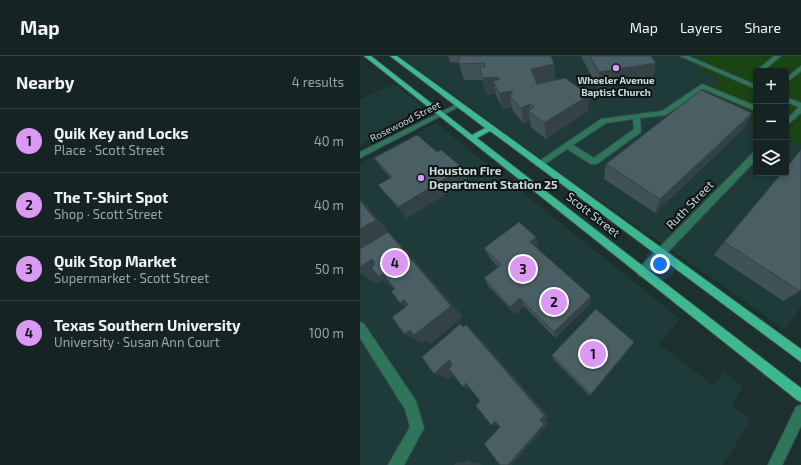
<!DOCTYPE html>
<html lang="en">
<head>
<meta charset="utf-8">
<style>
	:root { --surface:#152423; --page:#223030; --text:#f1f3f6; --muted:#9da4a6; --line:#344141; --accent:#dc99f4 }
	body { margin:0; font-family:"Exo 2",sans-serif; background:var(--page); color:var(--text) }
	.controls { position:absolute; right:12px; top:12px; display:grid; overflow:hidden; border-radius:4px; box-shadow:0 2px 6px #0003 }
	.controls button { width:36px; height:36px; display:grid; place-items:center; padding:0; border:0; border-bottom:1px solid var(--line); background:var(--surface); color:var(--text); font:20px sans-serif }
	.you { position:absolute; left:300px; top:208px; width:14px; height:14px; margin:-10px; border:3px solid #fff; border-radius:50%; background:#1a73e8; box-shadow:0 0 0 6px #1a73e833 }
	.badge { display:grid; place-items:center; width:26px; height:26px; border-radius:50%; background:var(--accent); color:#111; font-size:13px; font-weight:700 }
	.pin { position:absolute; translate:-50% -50%; border:2px solid #fff; box-shadow:0 1px 4px #0006 }
	.list { margin:0; padding:0; list-style:none }
	h2 { display:flex; justify-content:space-between; align-items:center; height:52px; margin:0; padding:0 16px; font-size:17px }
	h2 small { font-size:13px; font-weight:400; color:var(--muted) }
	.list li { display:grid; grid-template-columns:26px 1fr auto; gap:12px; align-items:center; box-sizing:border-box; height:64px; padding:0 16px; border-top:1px solid var(--line) }
	.list b { display:block; font-size:15px; white-space:nowrap }
	.list p { margin:0; font-size:13px; white-space:nowrap; color:var(--muted) }
	.list em { font-size:13px; font-style:normal; color:var(--muted) }
	.icon { flex:none; width:22px; height:22px; fill:none; stroke:currentColor; stroke-width:2; stroke-linecap:round; stroke-linejoin:round }
	.map { position:relative; flex:none; width:441px; height:409px; overflow:hidden }
	header { display:flex; align-items:center; gap:24px; box-sizing:border-box; height:56px; padding:0 20px; background:var(--surface); border-bottom:1px solid var(--line) }
	header strong { font-size:19px }
	nav { display:flex; gap:22px; margin-inline-start:auto; font-size:14px }
	main { display:flex }
	aside { flex:1; background:var(--surface) }
	.map>svg:first-child { display:block }
	.built { fill:#1e3b39 }
	.green { fill:#1b4313 }
	.lines { fill:none; stroke-linecap:round; stroke-linejoin:round }
	.minor-casing { stroke:#384b4a; stroke-width:2 }
	.major-casing { stroke:#384b4a; stroke-width:2 }
	.minor { fill:#2f755b; fill-rule:evenodd }
	.major { fill:#3eb88e; fill-rule:evenodd }
	.wall { fill:#405256 }
	.shaded-wall { fill:#344246 }
	.building { fill:#4a5f64; stroke:#344246 }
	.poi-dot { fill:#dc99f4; stroke:#0d1616; stroke-width:1.5 }
	.labels { text-anchor:middle; stroke-width:4; stroke-linejoin:round; paint-order:stroke }
	.far-poi-label { font-size:10px; font-weight:bold; fill:#cedad9; stroke:#0d1616 }
	.far-street-label { font-size:10px; fill:#cedad9; stroke:#0d1616 }
	.poi-label { font-size:12px; font-weight:bold; fill:#cedad9; stroke:#0d1616; text-anchor:start }
	.street-label { font-size:12px; fill:#cedad9; stroke:#0d1616 }
</style>
</head>
<body>
<header>
<strong>Map</strong>
<nav><a>Map</a><a>Layers</a><a>Share</a></nav>
</header>
<main>
<aside>
<h2>Nearby<small>4 results</small></h2>
<ul class="list">
<li><span class="badge">1</span><div><b>Quik Key and Locks</b><p>Place · Scott Street</p></div><em>40 m</em></li>
<li><span class="badge">2</span><div><b>The T-Shirt Spot</b><p>Shop · Scott Street</p></div><em>40 m</em></li>
<li><span class="badge">3</span><div><b>Quik Stop Market</b><p>Supermarket · Scott Street</p></div><em>50 m</em></li>
<li><span class="badge">4</span><div><b>Texas Southern University</b><p>University · Susan Ann Court</p></div><em>100 m</em></li>
</ul>
</aside>
<div class="map">
<svg width="441" height="409" viewBox="0 0 441 409">
	<rect width="100%" height="100%" fill="#1c302f"/>
	<g class="built">
		<polygon points="40,0 335,0 349,6 338,13 359,23 339,40 396,68 396,117 426,117 426,82 441,89 441,249 426,274 219,130"/>
		<polygon points="34,28 62,50 58,59 55,63 0,89 0,43"/>
		<polygon points="76,67 320,263 299,288 354,330 364,316 383,330 372,349 391,364 363,409 0,409 0,108"/>
	</g>
	<polygon class="green" points="335,0 441,0 441,89 426,82 426,15 396,15 396,68 339,40 359,23 337,13 349,6"/>
	<g class="lines">
		<defs>
			<g id="minor">
				<polygon points="320,0 328,0 396,29 396,33"/>
				<polygon points="414,0 421,0 403,15 396,15"/>
				<polygon points="441,10 441,15 426,27 426,22"/>
				<path d="M342,28l54,22v5l-53,-22 -37,26 -26,3 1,14 -44,32h-6l-24,-15 -25,17h-6l-1,-2 66,-45 61,-8zM273,63l1,10 -40,29 -21,-13 33,-22z"/>
				<polygon points="426,41 441,47 441,57 426,70 426,64 439,51 426,46"/>
				<polygon points="97,48 102,49 0,102 0,96"/>
				<polygon points="396,96 396,104 286,219 282,221 278,219 277,216 278,213 393,97"/>
				<polygon points="0,266 4,268 56,345 64,372 44,409 28,409 50,371 45,353 0,282"/>
				<polygon points="441,349 441,370 422,409 408,409 436,351"/>
			</g>
			<polygon id="major" points="4,0 11,0 112,79 125,72 30,0 37,0 441,293 441,306 130,75 117,82 441,332 441,346 437,344"/>
		</defs>
		<use href="#minor" class="minor-casing"/>
		<use href="#major" class="major-casing"/>
		<use href="#minor" class="minor"/>
		<use href="#major" class="major"/>
	</g>
	<g class="wall">
		<polygon points="88,0 191,0 194,8 195,24 229,39 228,55 186,83 171,71 170,65 164,68 153,55 152,51 143,53 137,41 136,37 127,39 122,24 104,24 99,7 90,6"/>
		<polygon points="221,0 291,0 293,23 238,32"/>
		<polygon points="392,57 383,73 295,157 244,123 246,108"/>
		<polygon points="77,96 108,124 47,162 18,129 31,122 23,114 14,102"/>
		<polygon points="364,186 440,235 423,245 354,199"/>
		<polygon points="179,191 177,192 230,248 195,282 164,250 155,258 129,231 124,222 138,211 130,202 124,192"/>
		<polygon points="274,286 270,292 230,340 194,304 192,299"/>
	</g>
	<g class="shaded-wall">
		<polygon points="296,7 293,23 238,32 239,16"/>
		<polygon points="194,8 195,24 173,29 171,13"/>
		<polygon points="138,21 142,36 151,35 152,43 149,39 152,51 143,53 139,37 133,25 136,37 127,39 122,22"/>
		<polygon points="229,39 228,55 186,83 184,67"/>
		<polygon points="170,48 171,57 168,55 170,65 164,68 161,52"/>
		<polygon points="392,57 383,73 295,157 300,143"/>
		<polygon points="103,112 108,124 47,162 38,151"/>
		<polygon points="0,142 31,179 44,192 103,261 71,288 65,285 62,287 44,278 50,274 56,277 32,181 0,201"/>
		<polygon points="176,181 179,191 173,196 170,186"/>
		<polygon points="12,203 37,234 22,224 16,228 0,217 0,211"/>
		<polygon points="231,240 230,248 195,282 194,276"/>
		<polygon points="160,242 164,250 155,258 150,251"/>
		<polygon points="44,244 57,259 40,247"/>
		<polygon points="106,269 117,279 188,360 185,364 188,368 152,409 148,409 184,368"/>
		<polygon points="274,286 270,292 230,340 231,338"/>
		<polygon points="89,304 103,311 89,323 74,318"/>
		<polygon points="106,327 115,335 103,331"/>
		<polygon points="135,365 142,369 131,369"/>
		<polygon points="109,404 112,408 119,406 121,409 94,409 94,408"/>
	</g>
	<g class="building">
		<polygon points="99,0 191,0 194,8 171,13 177,28 205,22 229,39 184,67 168,55 174,51 170,48 161,52 149,39 153,38 151,35 139,37 133,25 140,23 138,21 122,22 120,11 124,11 125,7 99,8"/>
		<polygon points="230,0 291,0 296,7 239,16"/>
		<polygon points="341,34 392,57 300,143 246,108"/>
		<polygon points="57,79 77,96 81,94 103,112 38,151 18,129 32,121 14,102"/>
		<polygon points="441,94 441,233 440,235 364,186 422,117 426,117 426,112"/>
		<polygon points="0,145 16,164 0,173"/>
		<polygon points="159,166 176,181 170,186 231,240 194,276 160,242 150,251 124,222 141,209 124,192"/>
		<polygon points="28,176 91,250 54,279 50,274 44,278 32,261 48,249 44,244 40,247 31,235 35,233 23,218 19,221 11,211 15,208 12,203 0,211 0,193"/>
		<polygon points="236,253 274,286 231,338 192,299"/>
		<polygon points="100,268 103,271 106,269 184,359 180,364 184,368 148,409 140,409 124,388 140,371 135,365 131,369 116,350 120,345 106,327 103,331 89,313 92,309 89,304 74,318 62,301"/>
	</g>
	<g class="poi-dot">
		<circle cx="256" cy="12" r="4"/>
		<circle cx="61" cy="122" r="4"/>
	</g>
	<g class="labels">
		<g class="far-poi-label">
			<text x="256" y="28">Wheeler Avenue<tspan x="256" dy="12">Baptist Church</tspan></text>
		</g>
		<g class="far-street-label">
			<text transform="translate(45 65) rotate(-27)" y="4">Rosewood Street</text>
		</g>
		<g class="poi-label">
			<text x="69" y="119">Houston Fire<tspan x="69" dy="14">Department Station 25</tspan></text>
		</g>
		<g class="street-label">
			<text transform="translate(330 149) rotate(-46)" y="4">Ruth Street</text>
			<text transform="translate(233 159) rotate(38)" y="4">Scott Street</text>
		</g>
	</g>
</svg>
<div class="controls">
<button>+</button>
<button>−</button>
<button><svg class="icon" aria-label="layers" viewBox="0 0 24 24"><path d="M12 4l9 5-9 5-9-5zM3 14l9 5 9-5"/></svg></button>
</div>
<div class="you"></div>
<div class="pin badge" style="left:233px;top:298px">1</div>
<div class="pin badge" style="left:194px;top:246px">2</div>
<div class="pin badge" style="left:163px;top:213px">3</div>
<div class="pin badge" style="left:35px;top:207px">4</div>
</div>
</main>
</body>
</html>
